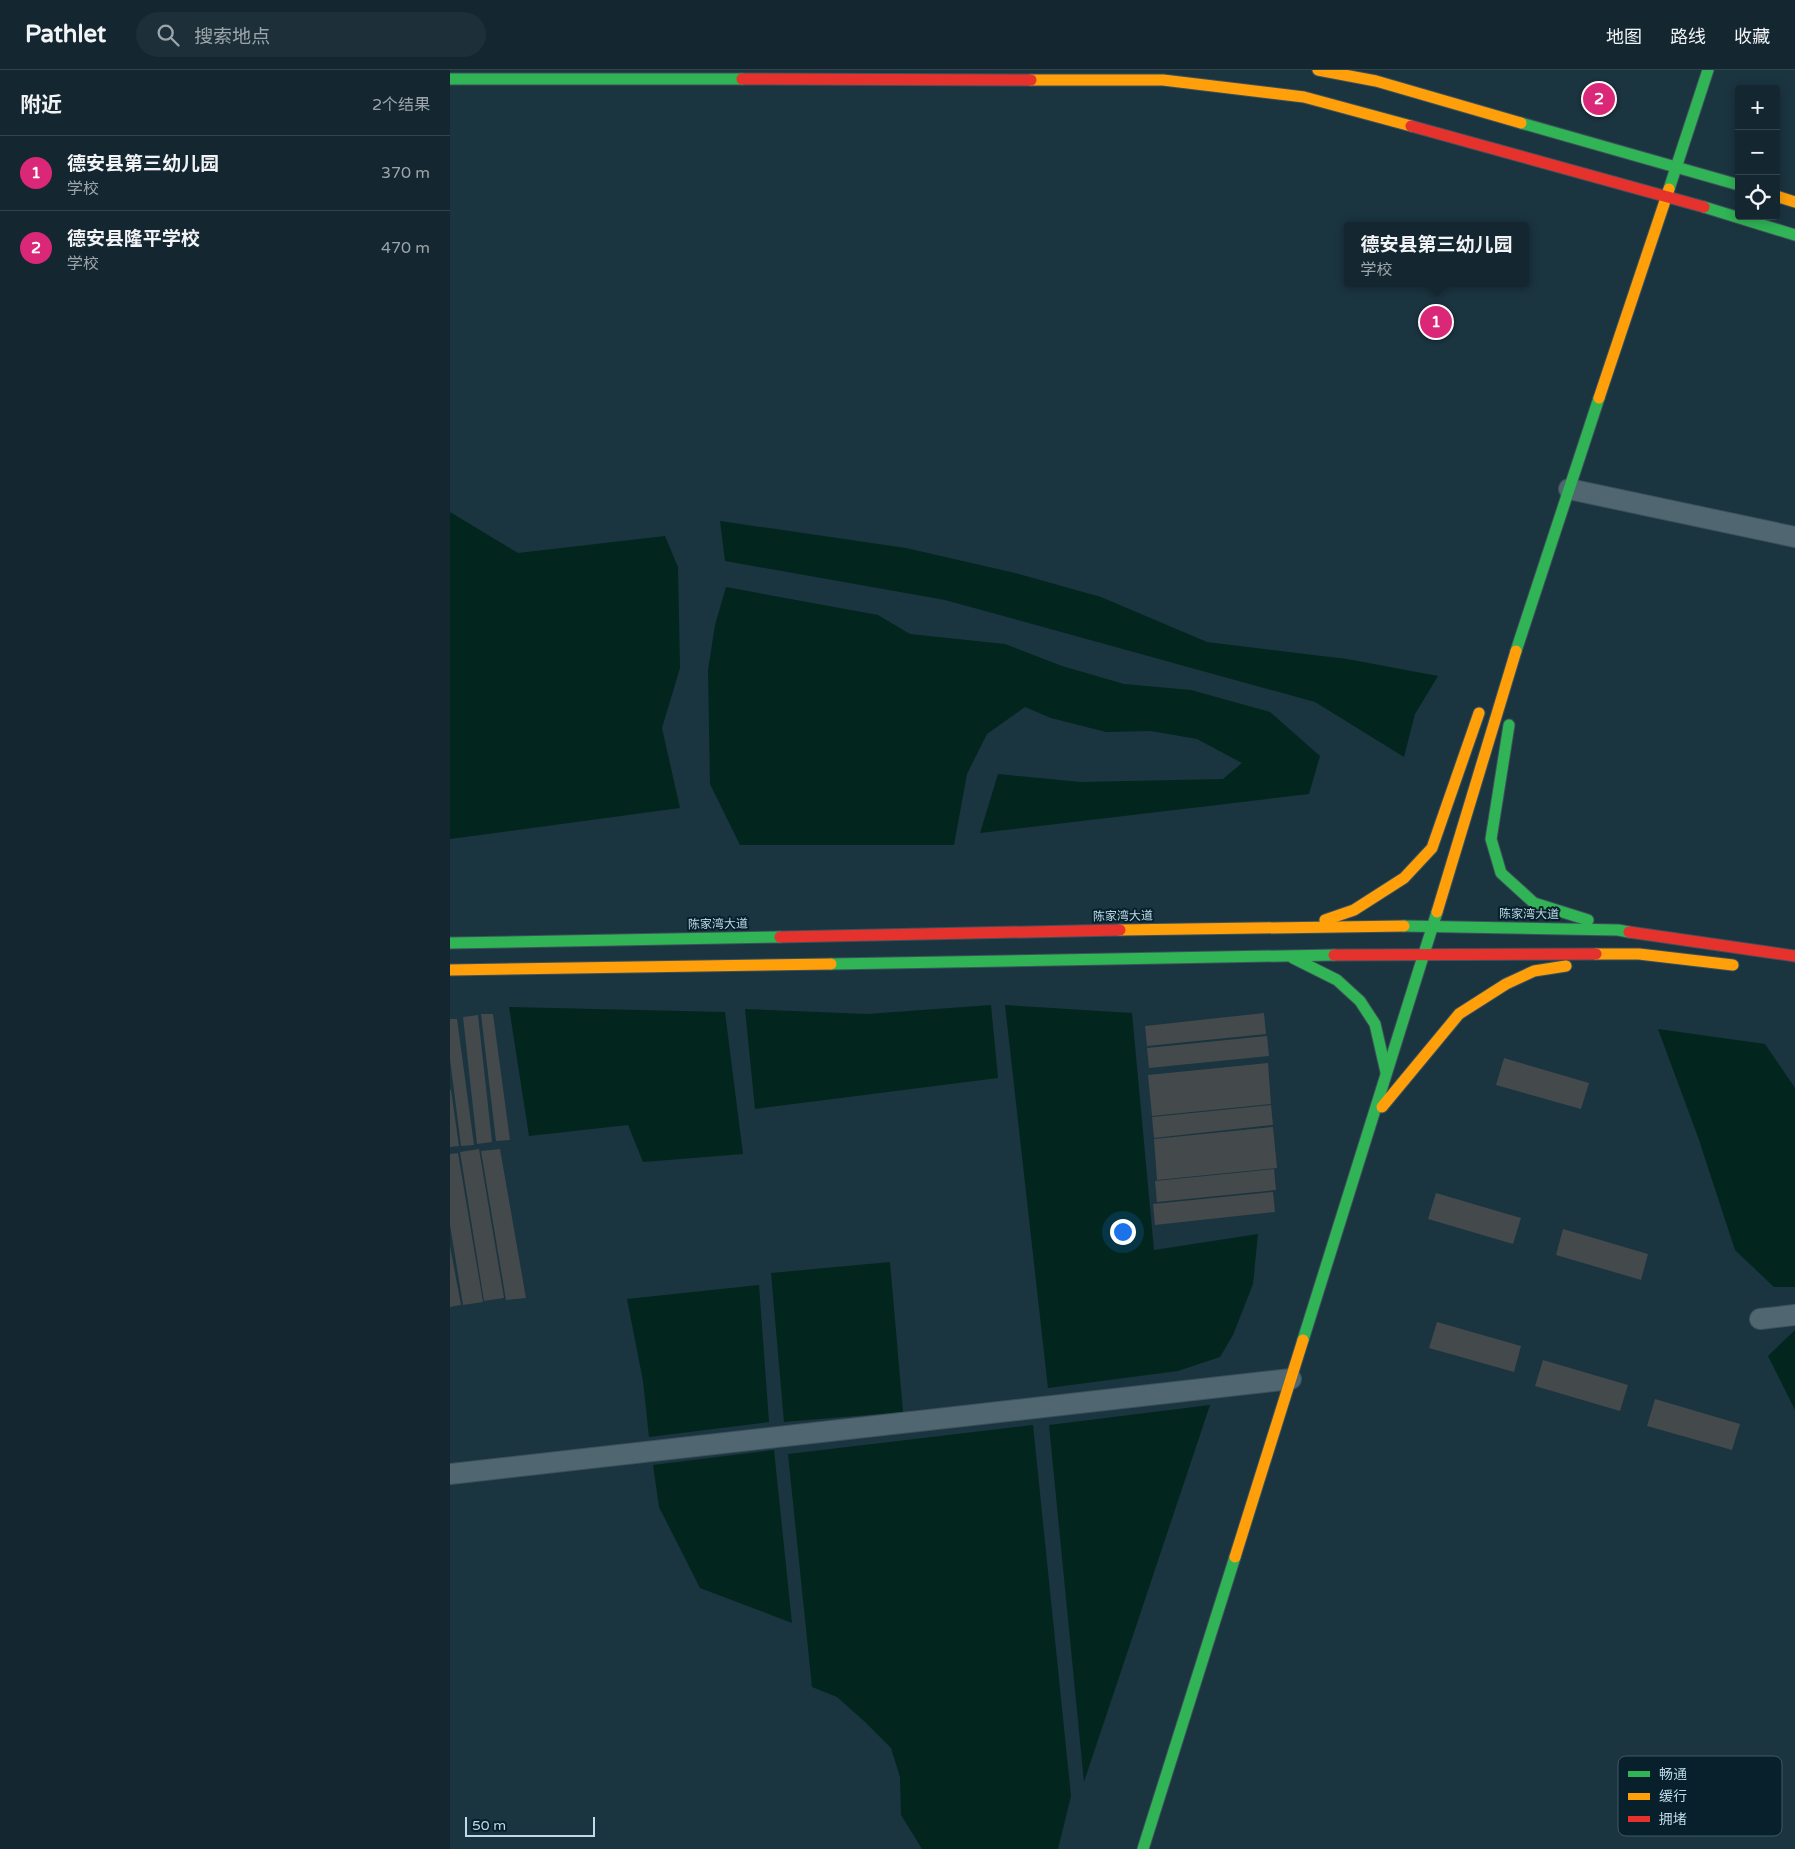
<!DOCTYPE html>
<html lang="zh">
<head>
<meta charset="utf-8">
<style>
	:root { --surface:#142730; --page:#1d2f38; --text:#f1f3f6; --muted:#9da5ab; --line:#33444c; --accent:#db2777 }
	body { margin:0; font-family:"Varela Round","Noto Sans SC",sans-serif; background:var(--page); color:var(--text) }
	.controls { position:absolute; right:15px; top:15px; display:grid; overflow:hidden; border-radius:5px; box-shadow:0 2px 12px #0003 }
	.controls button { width:45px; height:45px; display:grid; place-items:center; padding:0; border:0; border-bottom:1px solid var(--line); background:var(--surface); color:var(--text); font:25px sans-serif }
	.scale { position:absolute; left:15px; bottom:12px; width:130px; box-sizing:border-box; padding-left:5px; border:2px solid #bedbea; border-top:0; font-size:14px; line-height:18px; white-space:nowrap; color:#bedbea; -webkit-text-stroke:4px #07202b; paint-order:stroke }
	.you { position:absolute; left:672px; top:1161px; width:18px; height:18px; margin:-12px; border:4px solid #fff; border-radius:50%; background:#1a73e8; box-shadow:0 0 0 8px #1a73e833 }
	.badge { display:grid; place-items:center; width:32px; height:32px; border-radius:50%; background:var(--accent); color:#fff; font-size:16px; font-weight:700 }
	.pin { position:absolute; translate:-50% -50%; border:2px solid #fff; box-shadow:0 1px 5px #0006 }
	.popup { position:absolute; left:894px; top:152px; width:185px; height:65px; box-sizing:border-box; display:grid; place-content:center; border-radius:5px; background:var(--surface); filter:drop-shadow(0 1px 4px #0005); font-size:16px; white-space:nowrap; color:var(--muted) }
	.popup b { font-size:19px; color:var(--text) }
	.popup::after { content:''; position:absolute; left:50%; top:100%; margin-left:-10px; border:10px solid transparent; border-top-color:var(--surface) }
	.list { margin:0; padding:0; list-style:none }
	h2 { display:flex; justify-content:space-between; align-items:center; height:65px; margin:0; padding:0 20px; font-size:21px }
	h2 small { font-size:16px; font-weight:400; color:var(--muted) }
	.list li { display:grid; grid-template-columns:32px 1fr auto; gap:15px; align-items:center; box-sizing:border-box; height:75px; padding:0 20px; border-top:1px solid var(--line) }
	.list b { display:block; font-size:19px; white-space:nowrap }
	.list p { margin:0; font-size:16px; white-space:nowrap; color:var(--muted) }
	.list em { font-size:16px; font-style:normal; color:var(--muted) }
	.icon { flex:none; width:28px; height:28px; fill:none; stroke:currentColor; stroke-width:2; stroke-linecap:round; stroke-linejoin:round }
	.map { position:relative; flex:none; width:1345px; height:1779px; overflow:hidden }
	header { display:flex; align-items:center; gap:30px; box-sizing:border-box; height:70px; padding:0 25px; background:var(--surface); border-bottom:1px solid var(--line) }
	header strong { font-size:24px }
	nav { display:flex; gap:28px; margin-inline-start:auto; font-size:18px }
	.search { width:350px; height:45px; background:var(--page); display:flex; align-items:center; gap:12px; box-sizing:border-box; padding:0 18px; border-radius:28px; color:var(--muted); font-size:19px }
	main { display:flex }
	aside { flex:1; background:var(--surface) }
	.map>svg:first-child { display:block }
	.water { fill:#02261e }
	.building { fill:#44494b }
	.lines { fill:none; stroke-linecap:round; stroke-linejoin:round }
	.street-casing { stroke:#3d515b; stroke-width:22 }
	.fast-casing { stroke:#3d515b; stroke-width:13 }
	.slow-casing { stroke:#3d515b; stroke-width:13 }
	.jam-casing { stroke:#3d515b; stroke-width:13 }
	.street { stroke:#506670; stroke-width:20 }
	.fast { stroke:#30b455; stroke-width:11 }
	.slow { stroke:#ff9f0a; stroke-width:11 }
	.jam { stroke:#e5322d; stroke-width:11 }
	.labels { text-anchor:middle; stroke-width:4; stroke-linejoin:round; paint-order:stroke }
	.street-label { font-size:12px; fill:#bedbea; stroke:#07202b }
	.key { fill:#07202b; stroke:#3e5864; stroke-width:1 }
	.key-label { font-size:14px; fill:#bedbea }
</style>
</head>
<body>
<header>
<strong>Pathlet</strong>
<div class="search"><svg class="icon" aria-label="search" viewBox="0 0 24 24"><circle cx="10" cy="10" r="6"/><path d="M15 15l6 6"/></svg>搜索地点</div>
<nav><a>地图</a><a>路线</a><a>收藏</a></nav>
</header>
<main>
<aside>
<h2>附近<small>2个结果</small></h2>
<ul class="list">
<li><span class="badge">1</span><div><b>德安县第三幼儿园</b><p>学校</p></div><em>370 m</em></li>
<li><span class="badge">2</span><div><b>德安县隆平学校</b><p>学校</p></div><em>470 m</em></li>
</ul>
</aside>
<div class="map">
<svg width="1345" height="1779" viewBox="0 0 1345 1779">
	<rect width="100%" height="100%" fill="#1a3440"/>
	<g class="water">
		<polygon points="0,442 68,483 215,466 228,497 230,598 212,658 230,738 0,769"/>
		<polygon points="270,451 456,478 565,503 651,527 757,572 897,589 988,606 965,644 954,687 865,632 495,530 275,491"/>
		<polygon points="276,517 428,545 460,564 555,574 612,596 674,614 741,620 820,642 870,686 859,724 530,763 548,704 631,712 773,709 792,693 747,669 701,661 656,662 601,648 575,637 537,664 517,704 504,775 290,775 260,714 258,600 265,555"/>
		<polygon points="541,935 548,1008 305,1039 295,939 417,944"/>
		<polygon points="555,935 682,943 704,1180 808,1164 803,1214 783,1265 770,1287 728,1301 598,1318"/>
		<polygon points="59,937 275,942 293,1084 193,1092 178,1055 79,1066"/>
		<polygon points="1208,959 1315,974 1345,1018 1345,1217 1324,1217 1285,1180 1248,1067"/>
		<polygon points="440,1192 453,1342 334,1352 321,1203"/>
		<polygon points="309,1215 319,1352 199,1367 193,1311 177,1229"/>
		<polygon points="1345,1260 1345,1340 1318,1286"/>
		<polygon points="760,1335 634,1712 599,1355"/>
		<polygon points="583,1355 621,1726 608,1779 472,1779 451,1745 450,1707 441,1678 414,1651 387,1627 362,1617 338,1384"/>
		<polygon points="324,1380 342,1553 250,1518 209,1437 203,1395"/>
	</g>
	<g class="building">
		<polygon points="814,943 816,964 697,976 695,956"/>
		<polygon points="31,944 43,944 60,1070 46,1071"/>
		<polygon points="28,945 42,1072 27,1074 13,947"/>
		<polygon points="0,949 7,949 24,1075 11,1076 0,989"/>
		<polygon points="817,966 819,986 699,998 697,978"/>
		<polygon points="1054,988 1139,1013 1131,1039 1046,1015"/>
		<polygon points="818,993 821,1034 702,1046 698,1005"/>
		<polygon points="0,1020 1,1020 9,1076 0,1077"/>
		<polygon points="821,1035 823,1055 704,1068 702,1047"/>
		<polygon points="823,1057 827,1098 707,1110 704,1069"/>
		<polygon points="29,1079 54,1228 34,1231 10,1082"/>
		<polygon points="50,1079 76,1228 56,1230 31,1081"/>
		<polygon points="8,1083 33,1232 13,1235 0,1155 0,1084"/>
		<polygon points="824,1099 826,1120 707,1132 705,1111"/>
		<polygon points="823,1122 825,1142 705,1155 703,1134"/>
		<polygon points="986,1123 1071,1148 1063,1174 978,1149"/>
		<polygon points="1113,1159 1198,1184 1191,1210 1106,1185"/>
		<polygon points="0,1176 11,1235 0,1237"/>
		<polygon points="987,1252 1071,1276 1064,1302 979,1278"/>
		<polygon points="1093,1290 1178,1315 1170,1341 1085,1316"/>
		<polygon points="1205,1329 1290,1354 1282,1380 1197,1356"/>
	</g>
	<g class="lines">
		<defs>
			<g id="street">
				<polyline points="1119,419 1345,467"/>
				<polyline points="1310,1249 1345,1245"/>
				<polyline points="0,1404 841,1309"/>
			</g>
			<g id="fast">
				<polyline points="0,9 292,9"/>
				<polyline points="1071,53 1289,115"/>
				<polyline points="1219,119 1258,0"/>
				<polyline points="1254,137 1345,165"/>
				<polyline points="1066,581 1149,328"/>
				<polyline points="1059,655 1041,769 1051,803 1084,833 1138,850"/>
				<polyline points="954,856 1168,860 1179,862"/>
				<polyline points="0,873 330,867"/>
				<polyline points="843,888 887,910 910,931 925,954 936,1002"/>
				<polyline points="381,894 884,885"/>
				<polyline points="853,1270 987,842"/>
				<polyline points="693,1779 785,1487"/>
			</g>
			<g id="slow">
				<polyline points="868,0 926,11 1071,53"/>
				<polyline points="581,10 713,10 854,27 961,56"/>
				<polyline points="1326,126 1345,132"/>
				<polyline points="1149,328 1219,119"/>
				<polyline points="987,842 1066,581"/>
				<polyline points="875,850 904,840 954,808 982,778 1029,643"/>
				<polyline points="670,860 954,856"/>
				<polyline points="1146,884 1189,884 1283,895"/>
				<polyline points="0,900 381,894"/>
				<polyline points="932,1037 1009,944 1056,914 1084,901 1116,896"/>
				<polyline points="785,1487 853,1270"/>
			</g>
			<g id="jam">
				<polyline points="292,9 581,10"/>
				<polyline points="961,56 1254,137"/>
				<polyline points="1179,862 1345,886"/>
				<polyline points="330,867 670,860"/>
				<polyline points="884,885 1146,884"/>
			</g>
		</defs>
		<use href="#street" class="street-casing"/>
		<use href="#fast" class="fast-casing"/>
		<use href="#slow" class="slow-casing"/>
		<use href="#jam" class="jam-casing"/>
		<use href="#street" class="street"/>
		<use href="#fast" class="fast"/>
		<use href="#slow" class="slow"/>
		<use href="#jam" class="jam"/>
	</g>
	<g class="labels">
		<g class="street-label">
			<text transform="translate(1079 844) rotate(1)" y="4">陈家湾大道</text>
			<text transform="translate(673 846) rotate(-1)" y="4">陈家湾大道</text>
			<text transform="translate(268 854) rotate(-1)" y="4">陈家湾大道</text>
		</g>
	</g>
	<rect x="1168" y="1686" width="164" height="80" rx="8" class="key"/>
	<rect x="1178" y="1701" width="22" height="6" fill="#30b455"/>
	<rect x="1178" y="1723" width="22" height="7" fill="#ff9f0a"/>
	<rect x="1178" y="1746" width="22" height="6" fill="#e5322d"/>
	<g class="key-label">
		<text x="1209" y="1709">畅通</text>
		<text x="1209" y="1731">缓行</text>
		<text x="1209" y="1754">拥堵</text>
	</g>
</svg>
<div class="controls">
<button>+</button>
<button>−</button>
<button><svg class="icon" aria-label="locate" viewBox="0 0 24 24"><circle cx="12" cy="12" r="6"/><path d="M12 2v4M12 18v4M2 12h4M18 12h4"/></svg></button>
</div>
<div class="scale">50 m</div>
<div class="you"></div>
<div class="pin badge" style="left:986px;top:252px">1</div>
<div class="popup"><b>德安县第三幼儿园</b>学校</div>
<div class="pin badge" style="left:1149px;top:29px">2</div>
</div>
</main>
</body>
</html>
